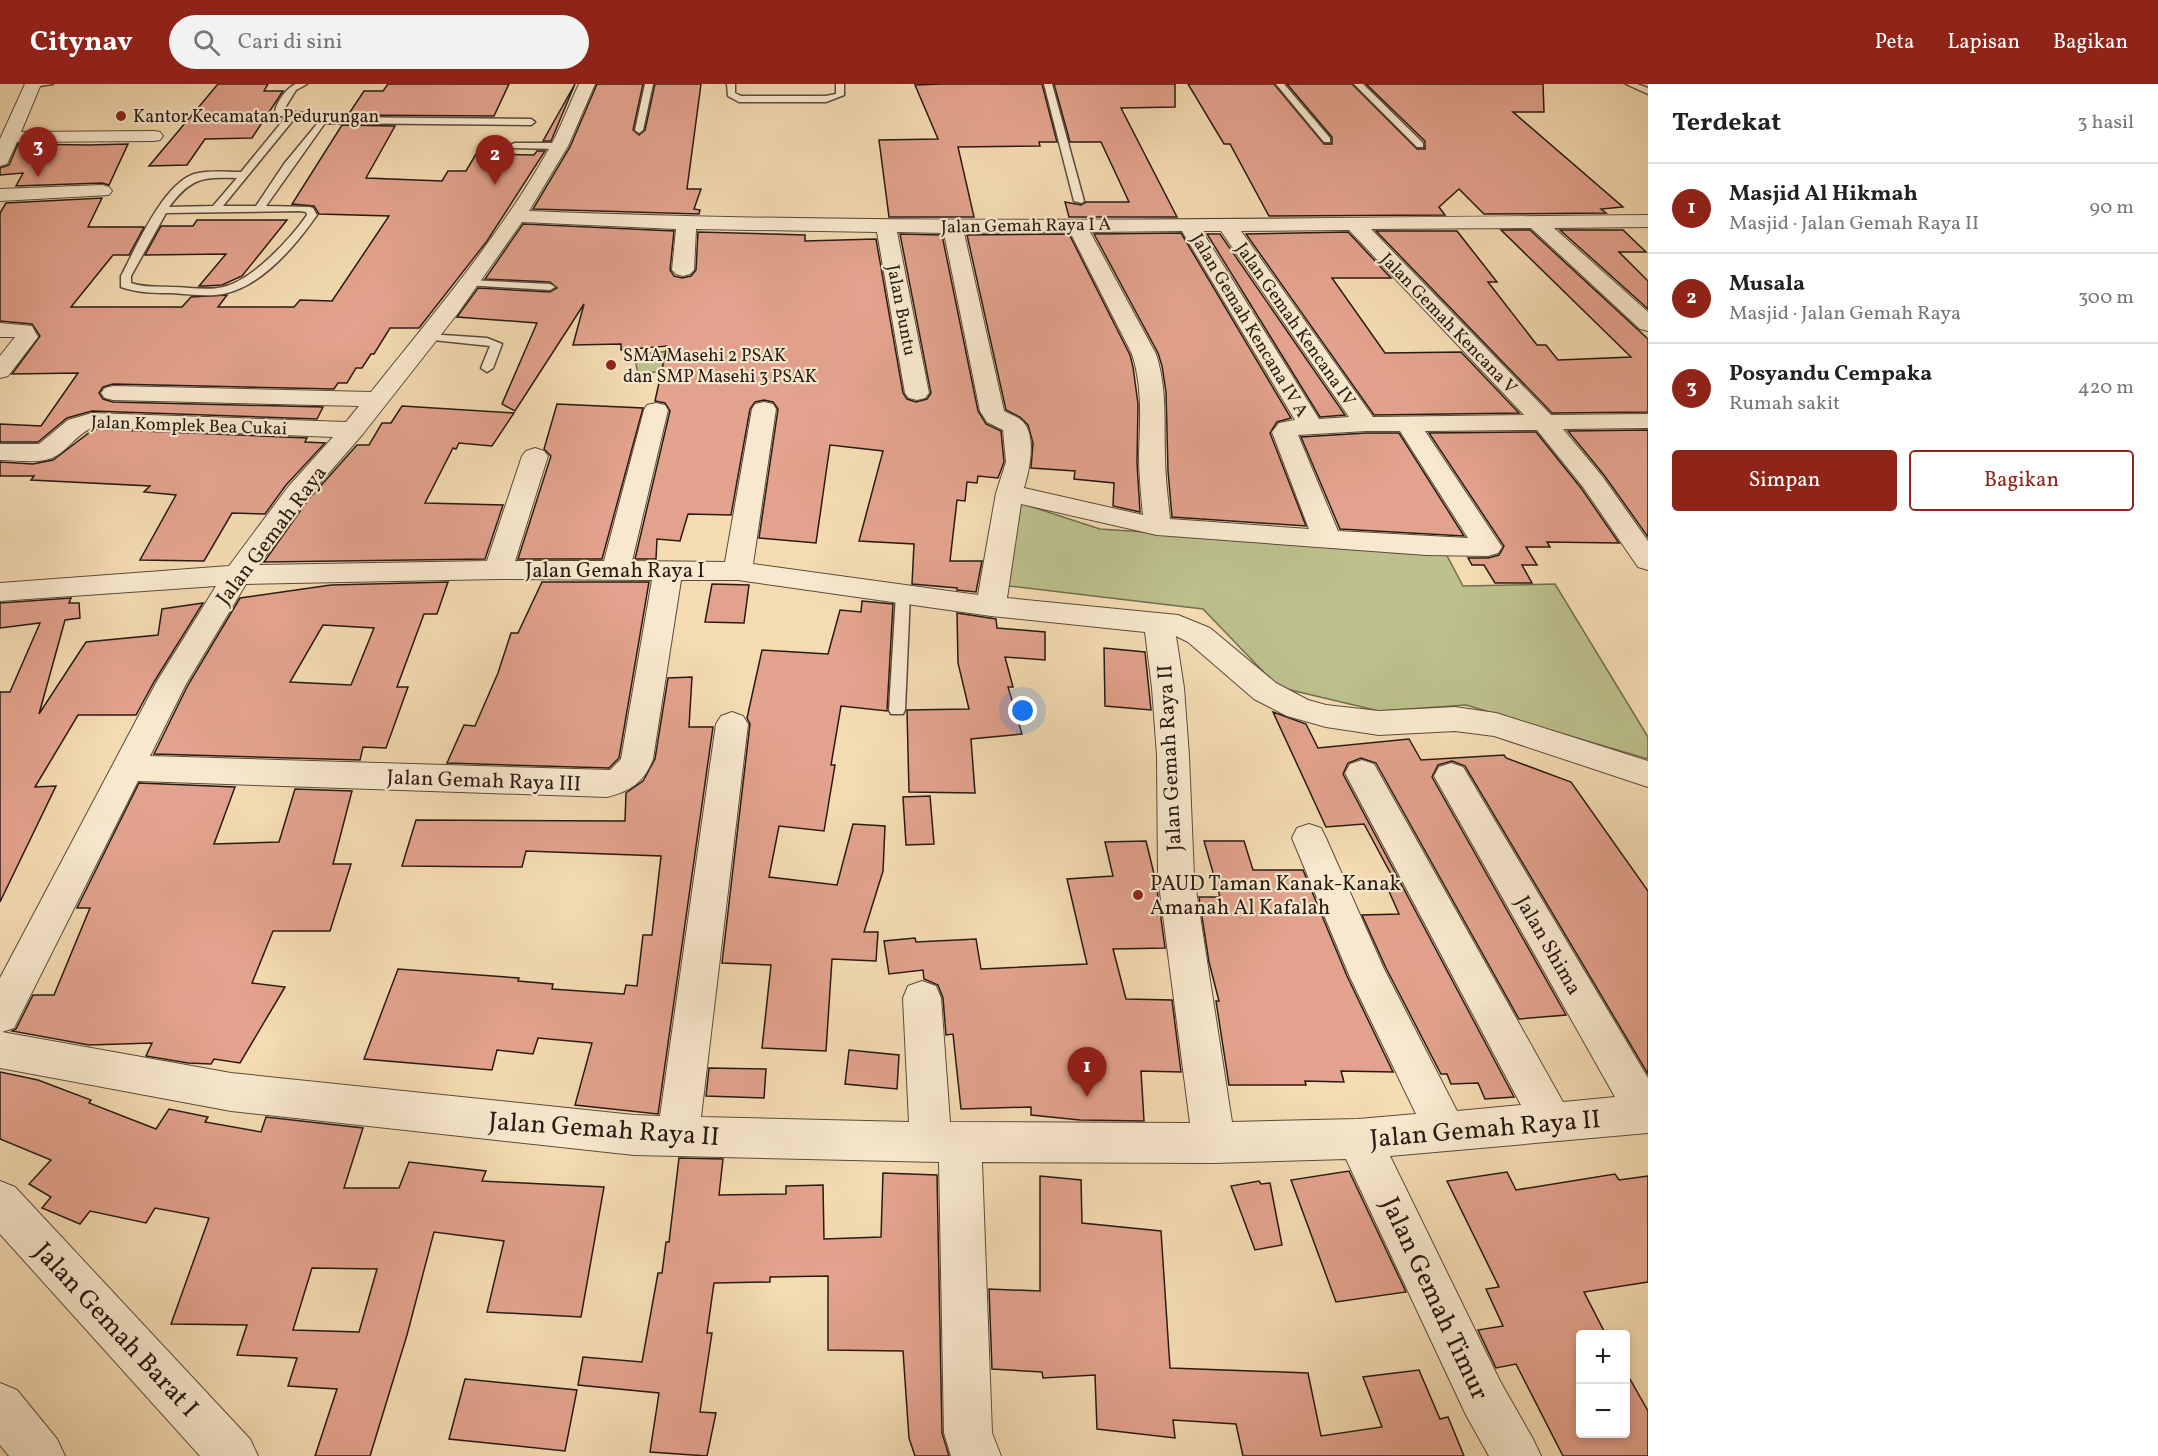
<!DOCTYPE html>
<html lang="id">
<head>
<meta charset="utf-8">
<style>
	:root { --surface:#fff; --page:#f2f2f2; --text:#222; --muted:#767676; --line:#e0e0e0; --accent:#8f2418 }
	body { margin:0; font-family:Vollkorn,serif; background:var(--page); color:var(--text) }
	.controls { position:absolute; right:18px; bottom:18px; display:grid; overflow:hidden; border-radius:6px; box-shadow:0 3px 9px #0003 }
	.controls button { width:54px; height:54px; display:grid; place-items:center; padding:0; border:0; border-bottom:2px solid var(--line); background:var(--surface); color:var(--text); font:30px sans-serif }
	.you { position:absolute; left:1023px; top:627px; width:21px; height:21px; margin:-15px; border:4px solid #fff; border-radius:50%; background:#1a73e8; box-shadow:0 0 0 9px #1a73e833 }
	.badge { display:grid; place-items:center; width:39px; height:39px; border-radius:50%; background:var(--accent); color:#fff; font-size:20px; font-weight:700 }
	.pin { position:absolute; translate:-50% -50px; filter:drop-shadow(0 2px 3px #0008) }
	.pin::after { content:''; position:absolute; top:32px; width:21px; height:18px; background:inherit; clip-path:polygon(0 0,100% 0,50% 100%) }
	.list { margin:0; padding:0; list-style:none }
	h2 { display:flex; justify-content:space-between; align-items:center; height:78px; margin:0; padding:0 24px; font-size:26px }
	h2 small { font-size:20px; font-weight:400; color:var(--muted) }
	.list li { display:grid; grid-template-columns:39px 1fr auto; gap:18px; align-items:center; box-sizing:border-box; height:90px; padding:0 24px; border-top:2px solid var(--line) }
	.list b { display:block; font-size:22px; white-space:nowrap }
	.list p { margin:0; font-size:20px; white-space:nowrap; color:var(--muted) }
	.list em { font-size:20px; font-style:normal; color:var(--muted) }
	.actions { display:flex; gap:12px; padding:18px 24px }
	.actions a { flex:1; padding:14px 0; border:2px solid var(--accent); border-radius:6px; text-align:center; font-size:21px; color:var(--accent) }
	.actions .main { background:var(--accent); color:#fff }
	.icon { flex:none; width:33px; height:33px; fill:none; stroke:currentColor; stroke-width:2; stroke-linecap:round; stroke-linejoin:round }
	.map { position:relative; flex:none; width:1648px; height:1372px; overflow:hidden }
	header { display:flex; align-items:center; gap:36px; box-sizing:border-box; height:84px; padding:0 30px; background:var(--accent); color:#fff }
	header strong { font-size:28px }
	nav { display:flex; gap:33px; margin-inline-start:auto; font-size:21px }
	.search { width:420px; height:54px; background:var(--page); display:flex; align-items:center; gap:15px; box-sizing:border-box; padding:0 21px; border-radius:33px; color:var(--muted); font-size:22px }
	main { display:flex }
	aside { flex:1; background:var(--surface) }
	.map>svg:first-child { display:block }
	.green { fill:#bcc08c; stroke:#726e50; stroke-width:1.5 }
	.building { fill:#e3a28d; stroke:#271b14; stroke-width:1.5; fill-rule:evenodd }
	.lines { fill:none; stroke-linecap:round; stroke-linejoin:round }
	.service-casing { stroke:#5a4b3c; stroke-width:3 }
	.minor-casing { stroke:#5a4b3c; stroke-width:2 }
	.service { fill:#f8e8cd; fill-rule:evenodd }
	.minor { fill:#f8e8cd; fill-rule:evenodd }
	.poi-dot { fill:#8f2418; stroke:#f8e8cd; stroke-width:2 }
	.labels { text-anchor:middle; stroke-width:4.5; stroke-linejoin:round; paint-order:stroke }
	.far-poi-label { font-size:18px; fill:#271b14; stroke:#f8e8cd; text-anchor:start }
	.far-street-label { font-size:18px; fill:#271b14; stroke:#f8e8cd }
	.street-label { font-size:21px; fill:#271b14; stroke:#f8e8cd }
	.poi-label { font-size:21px; fill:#271b14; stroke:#f8e8cd; text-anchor:start }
	.near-street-label { font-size:26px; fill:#271b14; stroke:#f8e8cd }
</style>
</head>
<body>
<header>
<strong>Citynav</strong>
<div class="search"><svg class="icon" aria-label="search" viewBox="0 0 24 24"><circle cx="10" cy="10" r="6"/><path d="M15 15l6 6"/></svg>Cari di sini</div>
<nav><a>Peta</a><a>Lapisan</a><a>Bagikan</a></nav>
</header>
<main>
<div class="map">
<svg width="1648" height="1372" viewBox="0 0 1648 1372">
	<rect width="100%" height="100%" fill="#f4dbb2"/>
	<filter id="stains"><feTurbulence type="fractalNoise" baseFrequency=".00333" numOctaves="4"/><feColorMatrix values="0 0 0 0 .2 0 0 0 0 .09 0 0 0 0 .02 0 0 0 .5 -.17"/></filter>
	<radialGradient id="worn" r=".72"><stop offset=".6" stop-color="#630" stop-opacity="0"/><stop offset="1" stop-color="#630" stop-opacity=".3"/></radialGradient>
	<g class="green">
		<polygon points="722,261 727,280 638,290 634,271"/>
		<polygon points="1014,417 1100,445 1445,468 1463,502 1555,500 1648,653 1648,675 1466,621 1379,627 1278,603 1203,525 1009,502"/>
	</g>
	<g class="building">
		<polygon points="218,0 268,0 264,7 283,7 252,54 205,55 187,81 149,82"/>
		<polygon points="388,0 509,0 494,32 348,31 364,7 383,7"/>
		<polygon points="575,0 551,57 543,57"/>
		<polygon points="597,0 643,0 633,46 639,51 645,46 655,0 701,0 687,105 701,105 694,125 700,126 699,130 533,125 570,63"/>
		<polygon points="942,0 1042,0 1057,58 1039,58 1040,62 958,63 974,133 889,133 879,56 938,55 915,1"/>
		<polygon points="1054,0 1175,0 1175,23 1121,24 1177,133 1069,133 1065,118 1081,121 1086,118 1129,118 1101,58 1070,58"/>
		<polygon points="1188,0 1274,0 1324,60 1332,60 1332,53 1287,0 1352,0 1417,65 1425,65 1425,57 1366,0 1543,0 1544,28 1513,28 1623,123 1601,125 1606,129 1484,130 1459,105 1439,123 1445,131 1269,132 1230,60 1224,60"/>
		<polygon points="342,41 395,42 366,94 442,97 448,87 466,87 476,70 534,71 537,67 545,67 487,157 419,244 390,244 374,270 371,270 362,284 356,284 347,299 338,299 334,305 113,300 103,303 99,309 103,315 113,318 323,323 317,335 92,327 67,334 38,358 0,358 0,340 41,342 78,289 12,290 40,252 32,240 0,237 0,129 6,119 102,114 88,143 144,143 129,171 113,171 71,223 182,223 191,213 227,211 218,223 294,223 300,216 332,217 389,132 319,130 314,122 292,120"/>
		<polygon points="18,60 88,61 128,60 109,101 102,99 16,102 23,89 0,91 0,84 9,81"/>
		<polygon points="197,136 287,136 242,192 222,201 204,202 199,202 226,170 145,171 161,142 193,142"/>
		<polygon points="523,140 674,147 670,186 674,192 682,194 691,192 696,186 698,148 805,151 805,157 876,155 903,309 907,315 916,318 927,315 931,309 900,150 942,151 978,327 986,340 1001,347 1004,378 998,394 978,392 977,399 967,398 965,417 957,416 950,477 982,477 976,508 957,506 957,504 912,500 914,460 859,457 883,367 830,361 816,459 759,454 778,325 773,318 764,316 755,318 750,325 731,431 688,430 680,457 657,455 656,475 635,475 670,327 665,319 655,317 667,262 621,266 621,260 573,261 584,220 515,327 502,320 537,239 457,233 478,204 550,208 557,204 550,198 485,195"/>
		<polygon points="1501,146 1530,146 1648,255 1648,328 1552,329 1376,147 1457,147 1497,198 1488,198 1537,261 1546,261 1558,276 1631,273"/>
		<polygon points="1560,146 1623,146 1646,168 1619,168 1648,197 1648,225"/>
		<polygon points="1348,148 1391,194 1332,194 1385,269 1461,268 1519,329 1374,331 1246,150"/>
		<polygon points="1181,149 1291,334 1277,338 1270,349 1306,442 1172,433 1168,387 1166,308 1162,282 1158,269 1094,150"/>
		<polygon points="1069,150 1130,271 1133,283 1138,320 1137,379 1140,428 1113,422 1114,399 1074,395 1075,387 1031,384 1033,359 1028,341 1020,333 1006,326 967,151"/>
		<polygon points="1207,150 1220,150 1345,331 1320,333"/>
		<polygon points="557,320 643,324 602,475 518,475 551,372 544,365"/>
		<polygon points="402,322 514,329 492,362 459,359 456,365 453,364 425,419 503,421 485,475 264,478 308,416 357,361 369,361 382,339 391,339"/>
		<polygon points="94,345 307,354 305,358 325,359 286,401 265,430 232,429 204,477 140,476 176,411 144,408 150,402 31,396 34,392 0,392 0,378 33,380 53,376"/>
		<polygon points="1648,346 1648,453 1604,391 1568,347"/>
		<polygon points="1536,348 1581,404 1619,459 1547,458 1550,463 1526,463 1537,481 1522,481 1532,499 1495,499 1484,481 1472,481 1468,474 1488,474 1499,471 1504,462 1429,349"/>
		<polygon points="1366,349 1399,349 1464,452 1340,445 1301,353"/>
		<path d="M448,498l-11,32h-13l-27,73h11l-22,61 -23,-1 -3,13 -206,-6 34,-69 52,-87 91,-13zM323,541l51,3 -23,57 -61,-3z"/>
		<polygon points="542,498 649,498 619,674 609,684 447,679 464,641 475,642 498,589 511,549 518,549"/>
		<polygon points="712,500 749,501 744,539 705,538"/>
		<polygon points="71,514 69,519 79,519 80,534 65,536 39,630 86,558 158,551 162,525 203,519 154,598 136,631 78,631 35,703 56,702 0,818 0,608 10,608 40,539 0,544 0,519"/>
		<polygon points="862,517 893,520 887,627 841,622 831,681 835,681 824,747 779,742 769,793 837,801 853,740 885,742 883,787 864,848 878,848 876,877 832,875 826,967 762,964 771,881 722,879 750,640 747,634 762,566 828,570 840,526 861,528"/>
		<polygon points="957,529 996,535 997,544 1045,548 1045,576 1005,573 1013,603 1008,603 1022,650 971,655 975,709 909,708 907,626 969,625 958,579"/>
		<polygon points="1104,564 1145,568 1151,626 1105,622"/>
		<polygon points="692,593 689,643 713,643 658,1030 575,1021 592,959 538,954 533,970 497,966 492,986 364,975 398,885 519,894 518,897 553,900 552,905 624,910 626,901 637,902 643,851 652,851 661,772 526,767 522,783 402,782 416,736 625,737 626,709 643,697 655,675 668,594"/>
		<polygon points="1273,628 1306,640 1318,664 1409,655 1421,676 1504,671 1506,674 1571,698 1648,807 1648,990 1465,682 1452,677 1438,681 1432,693 1566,931 1519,935 1376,679 1361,674 1348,679 1343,690 1514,1013 1485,1015 1478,999 1451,1000 1447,990 1441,990 1386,884 1362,831 1399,830 1388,805 1399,805 1364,740 1326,743"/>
		<polygon points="139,699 235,703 214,760 279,758 295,705 352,707 333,780 351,780 330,847 273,847 252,899 285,903 240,979 214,975 211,980 188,979 146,972 152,959 89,961 12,947 16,945 33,911 54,911 90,824 77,824"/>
		<polygon points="930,712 934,760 906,761 903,713"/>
		<polygon points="1146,757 1156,798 1165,864 1113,865 1126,915 1172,916 1181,988 1141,987 1144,1037 1080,1036 1031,1031 1031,1023 961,1025 953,950 946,951 943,914 938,901 924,895 923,886 889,890 884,857 915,854 916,858 976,855 981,885 1087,880 1067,795 1113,792 1105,758"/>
		<polygon points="1204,757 1244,757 1253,786 1303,786 1347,892 1393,988 1341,987 1344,998 1305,997 1306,1001 1229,1001 1216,917 1219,917 1209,878 1199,813 1220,813"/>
		<polygon points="849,966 899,971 897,1005 845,1000"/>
		<polygon points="709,984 766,985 764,1014 706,1012"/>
		<path d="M0,988l38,8 53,20 -2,3 67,26 13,-20 39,8 -3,5 56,10 5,-15 97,11 -19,60h55l10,-26 77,9 -4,10 122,6 -23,130 -94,-5 17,-71 -70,-9 -27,103 -37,121h-55l22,-67 -49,-3 9,-28 -60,-3 10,-30 -76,-1 38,-106 -54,-10 -9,15 -56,-12 -10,13 -38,-16 9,-11 -22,-13 22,-24 -51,-21zM312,1184l65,1 -18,63 -66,-2z"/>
		<polygon points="679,1074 723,1075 719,1111 786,1110 786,1102 823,1101 824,1155 881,1153 883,1089 937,1091 942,1349 949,1372 915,1372 909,1354 903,1267 828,1266 828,1192 770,1193 770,1198 714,1199 707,1249 712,1249 700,1328 716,1329 707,1372 650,1368 659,1309 578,1301 583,1273 642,1278 658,1189 662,1189 666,1158 669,1158"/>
		<polygon points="1349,1087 1406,1208 1336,1218 1291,1096"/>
		<polygon points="1507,1088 1516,1106 1615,1090 1619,1096 1648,1092 1648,1198 1584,1208 1606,1251 1581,1251 1581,1350 1626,1350 1626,1288 1648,1327 1648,1372 1563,1372 1516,1280 1496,1284 1478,1246 1503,1242 1486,1205 1499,1203 1447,1097"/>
		<polygon points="1040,1092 1081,1096 1082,1139 1161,1147 1170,1284 1308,1289 1321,1352 1382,1343 1363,1293 1419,1286 1440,1335 1448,1333 1464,1372 1243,1372 1236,1340 1173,1336 1175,1354 1097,1345 1095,1291 1043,1294 1042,1288 992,1285 989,1205 1040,1207"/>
		<polygon points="1259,1097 1261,1100 1270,1099 1282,1161 1255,1166 1231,1102"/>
		<polygon points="465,1295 577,1306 565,1367 449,1355"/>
	</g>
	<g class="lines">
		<defs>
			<g id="service">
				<polygon points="30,0 53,0 33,3"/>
				<path d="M296,0h11l-11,6 -13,21 35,3 5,3 208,2 4,3 -4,3 -206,-2 -59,83 44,1 3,1 4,7c-21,30 -56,72 -94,79 -17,3 -34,0 -51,-1 -18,0 -34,0 -51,-6v-11c15,-28 41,-91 73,-102 15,-4 32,-2 47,-2l45,-55 -11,-2c-1,-10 11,-27 21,-31zM294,35h21l2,5 -33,40 -28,42h-33zM237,94l-24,28 -44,1c22,-29 32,-30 68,-29zM299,127l7,1 1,3c-16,23 -55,66 -84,72 -16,4 -34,0 -51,0 -14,-1 -28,1 -41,-4v-7l35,-63z"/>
				<polygon points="645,0 653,0 643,46 639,49 635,46"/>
				<polygon points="727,0 735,0 735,9 741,12 826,12 836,10 836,0 844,0 844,11 826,18 739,18 728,12"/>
				<polygon points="1044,0 1052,0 1084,117 1082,119 1074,117"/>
				<polygon points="1276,0 1284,0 1330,54 1330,58 1324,58"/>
				<polygon points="1354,0 1363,0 1423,59 1423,63 1417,63"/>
				<polygon points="1626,0 1637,0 1648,4 1648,10"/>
				<polygon points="515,59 559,59 564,62 559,65 512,64 512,60"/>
				<polygon points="469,196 550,200 555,203 550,206 465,201 465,197"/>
				<polygon points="428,250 487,254 502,260 493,284 487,288 481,284 490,262 424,255 422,253"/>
				<polygon points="903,505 910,510 905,626 903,630 891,630 889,626 896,510"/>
			</g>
			<g id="minor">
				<polygon points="25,0 41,0 21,48 154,47 160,48 163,52 160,56 154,57 17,58 7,80 0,82 0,55"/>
				<path d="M579,0h16l-27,62 -39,65c374,15 746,7 1119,4v12l-94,1 94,84v19l-8,-2 -109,-101 -160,1 180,186 97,-1v14l-85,1 39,47 46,65v29l-10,-3 -55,-80 -46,-57 -112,1 77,116 -4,6 -10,3 -62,-1 -269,-20 -136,-31 -14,94 171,17 32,13 66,55 32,17 18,5 53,6 76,-4 41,6 152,48v26l-154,-51 -39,-5 -76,4 -53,-8 -39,-11 -33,-17 -66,-57 -12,-6 8,52 5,68 5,121 38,245 126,-3 58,-5 -67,-139 -57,-137 5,-10 12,-4 12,4 5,10 58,131 73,142 64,-6 -176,-332 5,-9 12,-4 12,4 189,338 52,-5 -181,-321 5,-9 12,-4 12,4 185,311v55l-258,23 110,225 33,58 8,17h-52l-23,-41 -120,-256 -132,4 -232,-1 10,271 9,23h-50l-7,-23 -5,-271 -305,-7 -403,-44 -231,-43v-90l156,-295 60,-97 -216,15v-18l229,-17 59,-79 45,-50 -239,-10c-17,6 -26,24 -42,31 -14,6 -37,2 -52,2v-16h39l29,-24 24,-7 254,9 13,-16 -246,-6 -8,-2 -4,-5 4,-5 8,-2 258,6c63,-79 130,-157 179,-245 11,-20 19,-42 29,-63zM522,138l154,7 -4,41 4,4 7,2 7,-2 4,-4 2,-41 181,3 28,161 4,5 8,2 8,-2 4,-5 -32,-161 47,1 36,178 7,11 16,8 3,32 -10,31 -18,102 -225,-31 23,-155 -3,-5 -9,-2 -9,2 -3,5 -27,153 -93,-1 36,-151 -3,-5 -9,-2 -9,2 -3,5 -40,151h-89l33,-105 -4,-5 -9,-3 -9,3 -4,5 -35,105 -228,4 47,-66 56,-64 96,-122zM1349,146l175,185 -151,2 -132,-186zM1182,147l113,189 -16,3 -7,9 37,97 -139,-10c-2,-21 -5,-43 -5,-64 -1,-35 2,-67 -9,-101l-66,-122zM1202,147h19l128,186 -30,2zM1070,148l62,122c11,34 8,66 7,101 0,20 2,40 4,60l-119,-27c5,-17 14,-54 -3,-68 -5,-4 -12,-6 -17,-9l-40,-178zM1366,347h34l68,107 -130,-7 -40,-96zM498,495l154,1 -31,179 -11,11 -460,-14 36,-72 60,-100zM681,496h57l253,36 154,16 7,56 5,68 1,121 32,246 -240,-1 -9,-124 -5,-12 -14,-5 -14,5 -5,12 6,124 -208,-5 47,-393 -5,-8 -11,-4 -11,4 -5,8 -56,392 -26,-1 -403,-42 -229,-41 12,-4 124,-247 469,16c24,-6 37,-15 46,-38z"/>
				<polygon points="102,101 109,103 112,107 109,111 0,117 0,105"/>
				<polygon points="0,239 32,242 38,253 8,292 0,294 0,272 15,253 0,253"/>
				<polygon points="0,1097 15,1103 250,1355 258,1372 200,1372 0,1150"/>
				<polygon points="0,1299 17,1306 57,1355 65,1372 9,1372 0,1361"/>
			</g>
		</defs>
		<use href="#service" class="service-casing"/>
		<use href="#minor" class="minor-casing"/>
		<use href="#service" class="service"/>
		<use href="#minor" class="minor"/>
	</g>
	<g class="poi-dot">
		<circle cx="121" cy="32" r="6"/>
		<circle cx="611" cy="281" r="6"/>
		<circle cx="1138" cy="811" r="6"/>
	</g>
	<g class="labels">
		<g class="far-poi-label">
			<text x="133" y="38">Kantor Kecamatan Pedurungan</text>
			<text x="623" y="277">SMA Masehi 2 PSAK<tspan x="623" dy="21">dan SMP Masehi 3 PSAK</tspan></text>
		</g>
		<g class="far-street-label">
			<text transform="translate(1026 141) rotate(-1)" y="6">Jalan Gemah Raya I A</text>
			<text transform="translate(902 226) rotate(79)" y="6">Jalan Buntu</text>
			<text transform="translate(1449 239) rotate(46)" y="6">Jalan Gemah Kencana V</text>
			<text transform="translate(1296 240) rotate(55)" y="6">Jalan Gemah Kencana IV</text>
			<text transform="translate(1250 241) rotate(59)" y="6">Jalan Gemah Kencana IV A</text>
			<text transform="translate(189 341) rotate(2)" y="6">Jalan Komplek Bea Cukai</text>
		</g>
		<g class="street-label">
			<text transform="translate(271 451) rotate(-53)" y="7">Jalan Gemah Raya</text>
			<text x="615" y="493">Jalan Gemah Raya I</text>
			<text transform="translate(1169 674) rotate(-93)" y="7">Jalan Gemah Raya II</text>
			<text transform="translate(484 696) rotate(2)" y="7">Jalan Gemah Raya III</text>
			<text transform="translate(1549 861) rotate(60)" y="7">Jalan Shima</text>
		</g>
		<g class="poi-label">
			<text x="1150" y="806">PAUD Taman Kanak-Kanak<tspan x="1150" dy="24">Amanah Al Kafalah</tspan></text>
		</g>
		<g class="near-street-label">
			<text transform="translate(604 1044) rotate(4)" y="9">Jalan Gemah Raya II</text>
			<text transform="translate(1485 1044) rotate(-5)" y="9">Jalan Gemah Raya II</text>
			<text transform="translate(1436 1214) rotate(65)" y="9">Jalan Gemah Timur</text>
			<text transform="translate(117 1245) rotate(47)" y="9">Jalan Gemah Barat I</text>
		</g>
	</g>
	<rect width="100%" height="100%" filter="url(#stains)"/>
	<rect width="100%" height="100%" fill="url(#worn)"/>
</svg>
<div class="controls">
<button>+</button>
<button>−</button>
</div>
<div class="you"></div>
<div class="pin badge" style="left:1087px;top:1013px">1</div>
<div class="pin badge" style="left:495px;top:101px">2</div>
<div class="pin badge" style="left:38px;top:93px">3</div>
</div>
<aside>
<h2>Terdekat<small>3 hasil</small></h2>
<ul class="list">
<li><span class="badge">1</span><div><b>Masjid Al Hikmah</b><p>Masjid · Jalan Gemah Raya II</p></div><em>90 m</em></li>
<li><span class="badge">2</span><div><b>Musala</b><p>Masjid · Jalan Gemah Raya</p></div><em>300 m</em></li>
<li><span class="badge">3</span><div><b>Posyandu Cempaka</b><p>Rumah sakit</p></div><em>420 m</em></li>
</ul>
<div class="actions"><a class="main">Simpan</a><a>Bagikan</a></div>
</aside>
</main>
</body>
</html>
